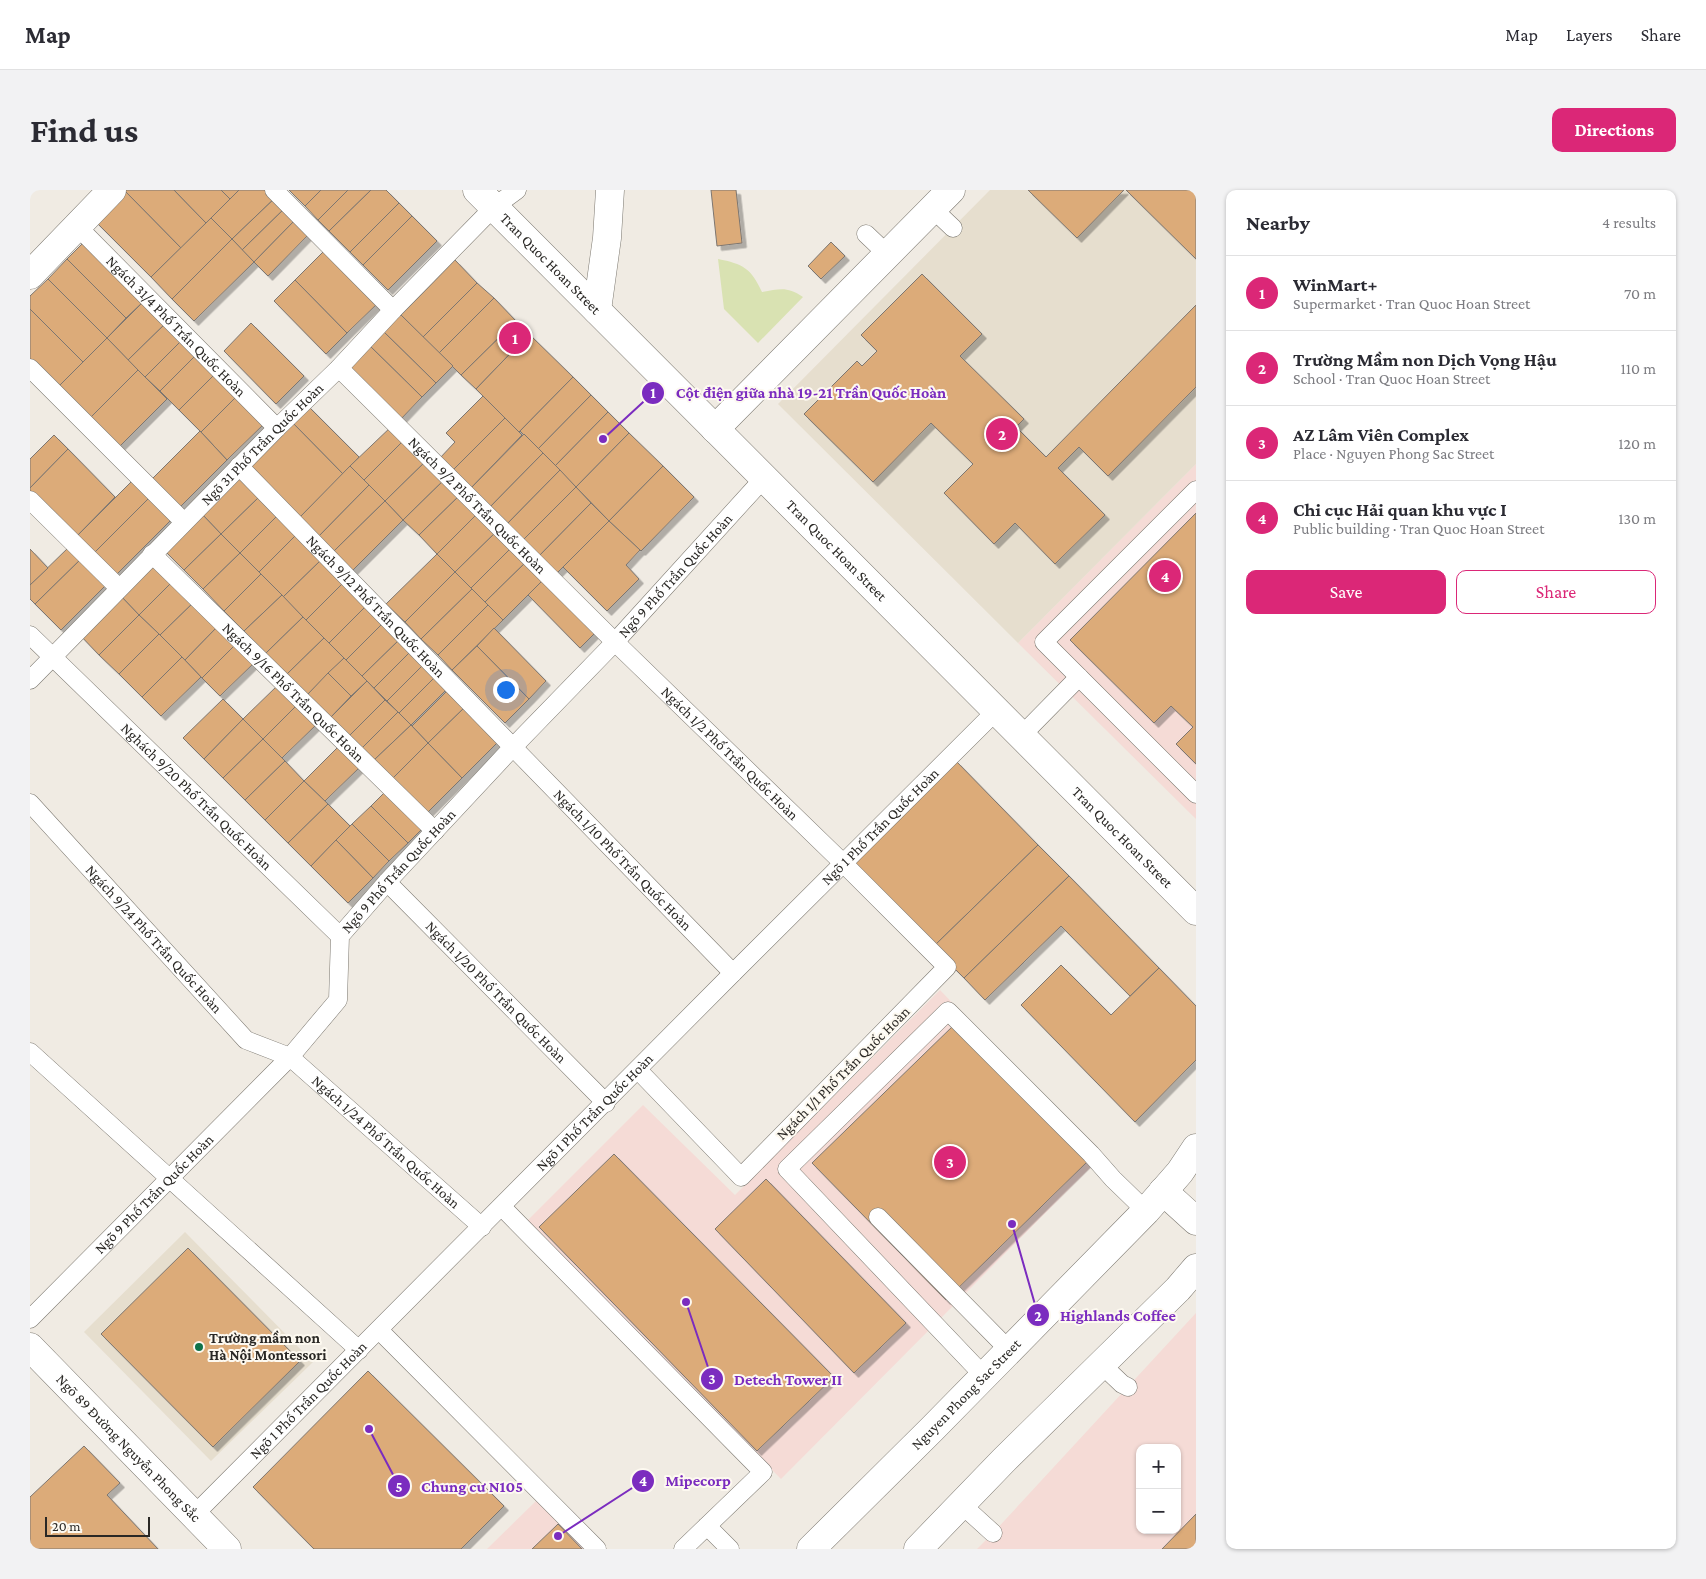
<!DOCTYPE html>
<html lang="en">
<head>
<meta charset="utf-8">
<style>
	:root { --surface:#fff; --page:#f2f2f3; --text:#2b2b33; --muted:#7c7c81; --line:#e1e1e2; --accent:#db2777 }
	body { margin:0; font-family:"Crimson Pro",serif; background:var(--page); color:var(--text) }
	.controls { position:absolute; right:15px; bottom:15px; display:grid; overflow:hidden; border-radius:10px; box-shadow:0 1px 4px #0004 }
	.controls button { width:45px; height:45px; display:grid; place-items:center; padding:0; border:0; border-bottom:1px solid var(--line); background:var(--surface); color:var(--text); font:25px sans-serif }
	.scale { position:absolute; left:15px; bottom:12px; width:105px; box-sizing:border-box; padding-left:5px; border:2px solid #2a2825; border-top:0; font-size:14px; line-height:18px; white-space:nowrap; color:#2a2825; -webkit-text-stroke:4px #fdf9f0; paint-order:stroke }
	.you { position:absolute; left:475px; top:499px; width:18px; height:18px; margin:-12px; border:4px solid #fff; border-radius:50%; background:#1a73e8; box-shadow:0 0 0 8px #1a73e833 }
	.badge { display:grid; place-items:center; width:32px; height:32px; border-radius:50%; background:var(--accent); color:#fff; font-size:16px; font-weight:700 }
	.pin { position:absolute; translate:-50% -50%; border:2px solid #fff; box-shadow:0 1px 5px #0006 }
	.list { margin:0; padding:0; list-style:none }
	h2 { display:flex; justify-content:space-between; align-items:center; height:65px; margin:0; padding:0 20px; font-size:21px }
	h2 small { font-size:16px; font-weight:400; color:var(--muted) }
	.list li { display:grid; grid-template-columns:32px 1fr auto; gap:15px; align-items:center; box-sizing:border-box; height:75px; padding:0 20px; border-top:1px solid var(--line) }
	.list b { display:block; font-size:19px; white-space:nowrap }
	.list p { margin:0; font-size:16px; white-space:nowrap; color:var(--muted) }
	.list em { font-size:16px; font-style:normal; color:var(--muted) }
	.actions { display:flex; gap:10px; padding:15px 20px }
	.actions a { flex:1; padding:11px 0; border:1px solid var(--accent); border-radius:10px; text-align:center; font-size:18px; color:var(--accent) }
	.actions .main { background:var(--accent); color:#fff }
	.map { position:relative; flex:none; width:1166px; height:1359px; overflow:hidden; border-radius:10px }
	header { display:flex; align-items:center; gap:30px; box-sizing:border-box; height:70px; padding:0 25px; background:var(--surface); border-bottom:1px solid var(--line) }
	header strong { font-size:24px }
	nav { display:flex; gap:28px; margin-inline-start:auto; font-size:18px }
	.intro { display:flex; align-items:center; justify-content:space-between; box-sizing:border-box; height:120px; padding:0 30px }
	h1 { margin:0; font-size:35px }
	.button { padding:12px 22px; border-radius:10px; background:var(--accent); color:#fff; font-size:18px; font-weight:700 }
	main { display:flex; gap:30px; padding:0 30px }
	aside { flex:1; background:var(--surface); border-radius:10px; box-shadow:0 1px 4px #0004 }
	.map>svg:first-child { display:block }
	.commercial { fill:#f5dbd6; fill-rule:evenodd }
	.built { fill:#e6dece }
	.green { fill:#d9e2b2 }
	.building { fill:#dcab79; stroke:#7d7670; filter:url(#shadow) }
	.lines { fill:none; stroke-linecap:round; stroke-linejoin:round }
	.service-casing { stroke:#7c7870; stroke-width:19 }
	.minor-casing { stroke:#7c7870; stroke-width:29 }
	.tertiary-casing { stroke:#7c7870; stroke-width:29 }
	.secondary-casing { stroke:#7c7870; stroke-width:29 }
	.service { stroke:#fff; stroke-width:18 }
	.minor { stroke:#fff; stroke-width:28 }
	.tertiary { stroke:#fff; stroke-width:28 }
	.secondary { stroke:#fff; stroke-width:28 }
	.poi-dot { fill:#0f7249; stroke:#fdf9f0; stroke-width:2 }
	.labels { text-anchor:middle; stroke-width:4; stroke-linejoin:round; paint-order:stroke }
	.street-label { font-size:15px; fill:#2a2825; stroke:#fdf9f0 }
	.poi-label { font-size:15px; font-weight:bold; fill:#2a2825; stroke:#fdf9f0; text-anchor:start }
	.leader { fill:none; stroke:#7b2cbf; stroke-width:2 }
	.callout-dot { fill:#7b2cbf; stroke:#fdf9f0; stroke-width:2 }
	.mark-label { font-size:15px; text-anchor:middle; font-weight:bold; fill:#fff }
	.callout-label { font-size:16px; text-anchor:middle; font-weight:bold; fill:#7b2cbf; stroke:#fdf9f0; stroke-width:4; stroke-linejoin:round; paint-order:stroke }
</style>
</head>
<body>
<header>
<strong>Map</strong>
<nav><a>Map</a><a>Layers</a><a>Share</a></nav>
</header>
<div class="intro"><h1>Find us</h1><a class="button">Directions</a></div>
<main>
<div class="map">
<svg width="1166" height="1359" viewBox="0 0 1166 1359">
	<defs>
		<filter id="shadow"><feDropShadow dx="4.5" dy="4.5" stdDeviation="0" flood-color="#0004"/></filter>
	</defs>
	<rect width="100%" height="100%" fill="#f0ebe3"/>
	<g class="commercial">
		<polygon points="1166,274 1166,629 988,453"/>
		<polygon points="910,800 1071,967 751,1289 496,1032 613,915 705,1005"/>
		<path d="M1166,1123v236h-219l16,-16zM1110,1258h37v82h-37z"/>
		<polygon points="507,1310 556,1359 457,1359"/>
	</g>
	<g class="built">
		<polygon points="960,0 1166,0 1166,274 988,453 748,214"/>
		<polygon points="155,1042 283,1172 181,1271 54,1142"/>
	</g>
	<path class="green" d="M688,69c25,5 33,9 44,33 18,-3 25,-6 41,5l-45,46 -34,-34z"/>
	<g class="building">
		<polygon points="94,0 144,0 176,33 151,58"/>
		<polygon points="94,0 151,58 121,87 63,29"/>
		<polygon points="144,0 191,0 200,9 176,33"/>
		<polygon points="191,0 209,0 200,9"/>
		<polygon points="209,0 240,0 246,7 202,49 181,28"/>
		<polygon points="259,0 291,0 275,16"/>
		<polygon points="291,0 318,0 288,30 275,16"/>
		<polygon points="318,0 341,0 299,41 288,30"/>
		<polygon points="341,0 356,0 369,13 320,62 299,41"/>
		<polygon points="681,0 706,0 712,53 687,56"/>
		<polygon points="998,0 1094,0 1047,48"/>
		<polygon points="1096,0 1166,0 1166,69"/>
		<polygon points="246,7 256,17 212,60 202,49"/>
		<polygon points="369,13 382,26 333,75 320,62"/>
		<polygon points="256,17 267,28 224,72 212,60"/>
		<polygon points="382,26 407,51 358,100 333,75"/>
		<polygon points="181,28 202,49 142,109 121,87"/>
		<polygon points="267,28 281,42 238,86 224,72"/>
		<polygon points="202,49 224,72 164,131 142,109"/>
		<polygon points="56,50 115,110 96,128 37,69"/>
		<polygon points="801,52 815,66 791,89 778,76"/>
		<polygon points="297,58 350,111 317,143 265,90"/>
		<polygon points="37,69 96,128 77,148 18,89"/>
		<polygon points="425,70 447,93 393,147 371,125"/>
		<polygon points="892,84 952,144 930,166 994,229 986,237 1016,267 1166,115 1166,197 1078,286 1049,257 1028,278 1075,325 1025,374 985,333 964,354 914,303 943,274 901,233 843,292 774,224 827,171 832,176 847,161 831,145"/>
		<polygon points="18,89 77,148 53,172 0,119 0,106"/>
		<polygon points="265,90 317,143 296,164 244,111"/>
		<polygon points="447,93 464,108 409,163 393,147"/>
		<polygon points="464,108 486,131 431,185 409,163"/>
		<polygon points="115,110 137,132 98,170 77,148"/>
		<polygon points="0,119 53,172 28,197 0,169"/>
		<polygon points="371,125 423,176 406,193 354,142"/>
		<polygon points="486,131 499,144 446,199 431,185"/>
		<polygon points="137,132 153,149 115,187 98,170"/>
		<polygon points="221,133 274,186 246,214 194,161"/>
		<polygon points="354,142 406,193 392,207 340,156"/>
		<polygon points="499,144 543,187 489,242 446,199"/>
		<polygon points="77,148 108,180 59,229 28,197"/>
		<polygon points="153,149 168,163 130,201 115,187"/>
		<polygon points="340,156 392,207 370,230 318,179"/>
		<polygon points="168,163 187,182 149,220 130,201"/>
		<polygon points="108,180 137,209 88,258 59,229"/>
		<polygon points="187,182 209,204 171,242 149,220"/>
		<polygon points="543,187 561,205 508,259 490,241"/>
		<polygon points="209,204 236,232 197,270 171,242"/>
		<polygon points="561,205 578,222 525,276 508,259"/>
		<polygon points="453,206 475,228 421,282 409,269 425,252 416,243"/>
		<polygon points="276,214 329,267 313,284 259,229"/>
		<polygon points="578,222 599,243 546,297 525,276"/>
		<polygon points="475,228 492,245 440,299 421,282"/>
		<polygon points="259,229 313,284 270,327 216,272"/>
		<polygon points="363,235 376,248 334,290 320,276"/>
		<polygon points="170,241 197,270 148,319 120,291"/>
		<polygon points="599,243 633,276 579,331 546,297"/>
		<polygon points="494,244 513,263 459,318 440,299"/>
		<polygon points="24,245 38,259 0,298 0,269"/>
		<polygon points="376,248 397,270 355,311 334,290"/>
		<polygon points="38,259 85,307 45,348 0,303 0,298"/>
		<polygon points="513,263 530,280 476,335 459,318"/>
		<polygon points="397,270 416,288 373,330 355,311"/>
		<polygon points="320,276 339,295 289,346 270,327"/>
		<polygon points="633,276 664,307 611,361 579,331"/>
		<polygon points="530,280 546,297 492,351 476,335"/>
		<polygon points="206,286 228,308 191,344 170,322"/>
		<polygon points="416,288 431,304 389,345 373,330"/>
		<polygon points="102,291 119,308 62,365 45,348"/>
		<polygon points="339,295 355,311 304,361 289,346"/>
		<polygon points="546,297 561,313 508,367 492,351"/>
		<polygon points="431,304 449,322 407,364 389,345"/>
		<polygon points="119,308 141,330 84,387 62,365"/>
		<polygon points="228,308 246,327 210,363 191,344"/>
		<polygon points="355,311 373,330 323,380 304,361"/>
		<polygon points="561,313 579,331 526,384 508,367"/>
		<polygon points="170,322 191,344 154,380 133,359"/>
		<polygon points="449,322 467,341 425,382 407,364"/>
		<polygon points="1166,323 1166,574 1146,554 1163,537 1141,516 1124,533 1040,450"/>
		<polygon points="246,327 265,346 229,382 210,363"/>
		<polygon points="579,331 610,360 596,375 609,389 577,421 533,377"/>
		<polygon points="467,341 483,356 441,398 425,382"/>
		<polygon points="191,344 210,363 173,399 154,380"/>
		<polygon points="265,346 290,371 253,407 229,382"/>
		<polygon points="41,355 53,367 5,414 0,409 0,395"/>
		<polygon points="483,356 497,371 455,412 441,398"/>
		<polygon points="0,359 18,378 0,395"/>
		<polygon points="210,363 231,384 194,421 173,399"/>
		<polygon points="407,364 425,382 375,432 356,414"/>
		<polygon points="53,367 78,393 31,440 5,414"/>
		<polygon points="123,369 144,390 109,425 88,403"/>
		<polygon points="290,371 313,393 276,430 253,407"/>
		<polygon points="497,371 515,388 473,430 455,412"/>
		<polygon points="425,382 442,399 391,449 375,432"/>
		<polygon points="231,384 252,405 214,441 194,421"/>
		<polygon points="515,388 567,441 550,458 498,405"/>
		<polygon points="144,390 165,411 130,445 109,425"/>
		<polygon points="313,393 335,417 299,453 276,430"/>
		<polygon points="442,399 458,415 408,465 391,449"/>
		<polygon points="88,403 109,425 69,465 48,443"/>
		<polygon points="252,405 273,427 236,463 214,441"/>
		<polygon points="165,411 189,435 155,470 130,445"/>
		<polygon points="458,415 473,430 422,480 408,465"/>
		<polygon points="335,417 352,434 316,470 299,453"/>
		<polygon points="109,425 129,444 89,484 69,465"/>
		<polygon points="273,427 294,448 257,484 236,463"/>
		<polygon points="352,434 369,450 332,486 316,470"/>
		<polygon points="189,435 207,453 172,488 155,470"/>
		<polygon points="464,438 516,491 499,509 447,456"/>
		<polygon points="129,444 152,467 112,507 89,484"/>
		<polygon points="294,448 314,468 277,505 257,484"/>
		<polygon points="369,450 380,462 344,498 332,486"/>
		<polygon points="207,453 225,472 190,506 172,488"/>
		<polygon points="447,456 499,509 475,533 422,480"/>
		<polygon points="380,462 393,475 357,511 344,498"/>
		<polygon points="152,467 171,487 131,526 112,507"/>
		<polygon points="314,468 337,491 321,506 298,483"/>
		<polygon points="393,475 405,487 369,523 357,511"/>
		<polygon points="298,483 321,506 300,528 277,505"/>
		<polygon points="405,487 417,499 381,535 369,523"/>
		<polygon points="337,491 355,510 319,546 300,528"/>
		<polygon points="248,495 268,514 233,549 213,529"/>
		<polygon points="418,500 435,517 398,553 382,536"/>
		<polygon points="193,509 213,529 174,569 153,548"/>
		<polygon points="355,510 368,522 331,559 319,546"/>
		<polygon points="268,514 287,534 252,568 233,549"/>
		<polygon points="435,517 469,551 432,588 398,553"/>
		<polygon points="368,522 381,535 343,571 331,559"/>
		<polygon points="213,529 233,549 193,588 174,569"/>
		<polygon points="381,535 398,553 361,590 343,571"/>
		<polygon points="233,549 255,571 215,610 193,588"/>
		<polygon points="398,553 432,588 396,624 361,590"/>
		<polygon points="309,556 330,577 295,611 274,591"/>
		<polygon points="255,571 274,591 235,630 215,610"/>
		<polygon points="926,571 1008,655 903,757 822,674"/>
		<polygon points="274,591 298,614 258,653 235,630"/>
		<polygon points="355,602 392,639 378,653 341,616"/>
		<polygon points="298,614 320,636 281,676 258,653"/>
		<polygon points="341,616 378,653 359,671 322,634"/>
		<polygon points="322,634 359,671 343,688 306,650"/>
		<polygon points="306,650 343,688 318,713 281,676"/>
		<polygon points="1008,655 1039,686 934,788 903,757"/>
		<polygon points="1039,686 1129,778 1100,806 1031,736 955,810 934,788"/>
		<polygon points="1031,775 1081,825 1129,778 1166,816 1166,870 1105,932 991,815"/>
		<polygon points="925,834 1058,971 916,1110 782,973"/>
		<polygon points="584,964 804,1187 727,1261 509,1037"/>
		<polygon points="736,989 876,1133 824,1183 685,1039"/>
		<polygon points="158,1058 270,1171 183,1257 71,1144"/>
		<polygon points="338,1181 474,1316 431,1359 284,1359 223,1297"/>
		<polygon points="54,1256 90,1293 77,1305 128,1359 0,1359 0,1307"/>
		<polygon points="1166,1324 1166,1359 1132,1359"/>
		<polygon points="528,1334 552,1359 502,1359"/>
	</g>
	<g class="lines">
		<defs>
			<g id="service">
				<polyline points="244,0 363,120"/>
				<polyline points="903,19 923,38"/>
				<path id="s1" d="M47,36l200,202"/>
				<polyline points="836,44 857,64"/>
				<polyline points="0,178 154,332"/>
				<path id="s2" d="M309,178l276,274 229,222 103,103 -206,210 -103,-107"/>
				<path id="s3" d="M209,276l494,507"/>
				<polyline points="1166,300 1014,452 1166,604"/>
				<polyline points="0,310 89,398"/>
				<path id="s4" d="M122,364l283,277"/>
				<path id="s5" d="M0,445l310,301"/>
				<path id="s6" d="M0,490l247,-252 62,-60 54,-58 101,-103 23,-17"/>
				<polyline points="991,546 1049,487"/>
				<path id="s7" d="M0,613l216,237 44,17 192,170"/>
				<path id="s8" d="M357,692l219,221"/>
				<polyline points="0,862 329,1160"/>
				<polyline points="472,1017 733,1282 653,1359"/>
				<polyline points="848,1027 979,1160"/>
				<path id="s9" d="M0,1129l260,-262 48,-57 2,-64 47,-54 126,-135 102,-105 149,-164"/>
				<polyline points="349,1140 567,1359"/>
				<polyline points="1071,1174 1092,1194 1098,1197"/>
				<polyline points="954,1186 757,979 918,821 1061,964 1083,989 1116,1021"/>
				<polyline points="931,1314 963,1343"/>
				<path id="s10" d="M164,1325l539,-542 263,-262"/>
				<polyline points="677,1336 700,1359"/>
			</g>
			<g id="minor">
				<polyline points="0,85 82,0"/>
				<polyline points="567,120 577,48 580,0"/>
				<polyline points="685,239 921,0"/>
				<path id="s11" d="M0,1157l197,202"/>
			</g>
			<g id="tertiary">
				<path id="s12" d="M447,0l719,721"/>
			</g>
			<g id="secondary">
				<polyline points="1133,1001 1166,1031"/>
				<path id="s13" d="M781,1359l121,-120 214,-218 34,-39 16,-24"/>
				<polyline points="888,1359 974,1270 1148,1099 1166,1078"/>
			</g>
		</defs>
		<use href="#service" class="service-casing"/>
		<use href="#minor" class="minor-casing"/>
		<use href="#tertiary" class="tertiary-casing"/>
		<use href="#secondary" class="secondary-casing"/>
		<use href="#service" class="service"/>
		<use href="#minor" class="minor"/>
		<use href="#tertiary" class="tertiary"/>
		<use href="#secondary" class="secondary"/>
	</g>
	<circle class="poi-dot" cx="169" cy="1157" r="5"/>
	<g class="labels">
		<g class="street-label">
			<text dy="5" stroke="none"><textPath href="#s12" startOffset="104">Tran Quoc Hoan Street</textPath></text>
			<text dy="5" stroke="none"><textPath href="#s1" startOffset="141">Ngách 31/4 Phố Trần Quốc Hoàn</textPath></text>
			<text dy="5" stroke="none"><textPath href="#s6" startOffset="331">Ngõ 31 Phố Trần Quốc Hoàn</textPath></text>
			<text dy="5" stroke="none"><textPath href="#s2" startOffset="195">Ngách 9/2 Phố Trần Quốc Hoàn</textPath></text>
			<text dy="5" stroke="none"><textPath href="#s12" startOffset="509">Tran Quoc Hoan Street</textPath></text>
			<text dy="5" stroke="none"><textPath href="#s9" startOffset="1000">Ngõ 9 Phố Trần Quốc Hoàn</textPath></text>
			<text dy="5" stroke="none"><textPath href="#s3" startOffset="196">Ngách 9/12 Phố Trần Quốc Hoàn</textPath></text>
			<text dy="5" stroke="none"><textPath href="#s4" startOffset="198">Ngách 9/16 Phố Trần Quốc Hoàn</textPath></text>
			<text dy="5" stroke="none"><textPath href="#s2" startOffset="549">Ngách 1/2 Phố Trần Quốc Hoàn</textPath></text>
			<text dy="5" stroke="none"><textPath href="#s5" startOffset="232">Nghách 9/20 Phố Trần Quốc Hoàn</textPath></text>
			<text dy="5" stroke="none"><textPath href="#s10" startOffset="972">Ngõ 1 Phố Trần Quốc Hoàn</textPath></text>
			<text dy="5" stroke="none"><textPath href="#s12" startOffset="914">Tran Quoc Hoan Street</textPath></text>
			<text dy="5" stroke="none"><textPath href="#s3" startOffset="550">Ngách 1/10 Phố Trần Quốc Hoàn</textPath></text>
			<text dy="5" stroke="none"><textPath href="#s9" startOffset="595">Ngõ 9 Phố Trần Quốc Hoàn</textPath></text>
			<text dy="5" stroke="none"><textPath href="#s7" startOffset="184">Ngách 9/24 Phố Trần Quốc Hoàn</textPath></text>
			<text dy="5" stroke="none"><textPath href="#s8" startOffset="155">Ngách 1/20 Phố Trần Quốc Hoàn</textPath></text>
			<text transform="translate(813 883) rotate(-45)" y="5">Ngách 1/1 Phố Trần Quốc Hoàn</text>
			<text dy="5" stroke="none"><textPath href="#s10" startOffset="568">Ngõ 1 Phố Trần Quốc Hoàn</textPath></text>
			<text dy="5" stroke="none"><textPath href="#s7" startOffset="496">Ngách 1/24 Phố Trần Quốc Hoàn</textPath></text>
			<text dy="5" stroke="none"><textPath href="#s9" startOffset="176">Ngõ 9 Phố Trần Quốc Hoàn</textPath></text>
			<text dy="5" stroke="none"><textPath href="#s13" startOffset="219">Nguyen Phong Sac Street</textPath></text>
			<text dy="5" stroke="none"><textPath href="#s10" startOffset="162">Ngõ 1 Phố Trần Quốc Hoàn</textPath></text>
			<text dy="5" stroke="none"><textPath href="#s11" startOffset="141">Ngõ 89 Đường Nguyễn Phong Sắc</textPath></text>
		</g>
		<g class="poi-label">
			<text x="179" y="1153">Trường mầm non<tspan x="179" dy="17">Hà Nội Montessori</tspan></text>
		</g>
	</g>
	<path class="leader" d="M573 249L623 203M982 1034L1008 1125M656 1112L682 1189M528 1346L613 1291M339 1239L369 1296"/>
	<g class="callout-dot">
		<circle cx="573" cy="249" r="5"/>
		<circle cx="982" cy="1034" r="5"/>
		<circle cx="656" cy="1112" r="5"/>
		<circle cx="528" cy="1346" r="5"/>
		<circle cx="339" cy="1239" r="5"/>
		<circle cx="623" cy="203" r="12"/>
		<circle cx="1008" cy="1125" r="12"/>
		<circle cx="682" cy="1189" r="12"/>
		<circle cx="613" cy="1291" r="12"/>
		<circle cx="369" cy="1296" r="12"/>
	</g>
	<g class="mark-label">
		<text x="623" y="208">1</text>
		<text x="1008" y="1131">2</text>
		<text x="682" y="1194">3</text>
		<text x="613" y="1296">4</text>
		<text x="369" y="1302">5</text>
	</g>
	<g class="callout-label">
		<text x="781" y="208">Cột điện giữa nhà 19-21 Trần Quốc Hoàn</text>
		<text x="1088" y="1131">Highlands Coffee</text>
		<text x="758" y="1195">Detech Tower II</text>
		<text x="668" y="1296">Mipecorp</text>
		<text x="442" y="1302">Chung cư N105</text>
	</g>
</svg>
<div class="controls">
<button>+</button>
<button>−</button>
</div>
<div class="scale">20 m</div>
<div class="you"></div>
<div class="pin badge" style="left:485px;top:148px">1</div>
<div class="pin badge" style="left:972px;top:244px">2</div>
<div class="pin badge" style="left:920px;top:972px">3</div>
<div class="pin badge" style="left:1135px;top:386px">4</div>
</div>
<aside>
<h2>Nearby<small>4 results</small></h2>
<ul class="list">
<li><span class="badge">1</span><div><b>WinMart+</b><p>Supermarket · Tran Quoc Hoan Street</p></div><em>70 m</em></li>
<li><span class="badge">2</span><div><b>Trường Mầm non Dịch Vọng Hậu</b><p>School · Tran Quoc Hoan Street</p></div><em>110 m</em></li>
<li><span class="badge">3</span><div><b>AZ Lâm Viên Complex</b><p>Place · Nguyen Phong Sac Street</p></div><em>120 m</em></li>
<li><span class="badge">4</span><div><b>Chi cục Hải quan khu vực I</b><p>Public building · Tran Quoc Hoan Street</p></div><em>130 m</em></li>
</ul>
<div class="actions"><a class="main">Save</a><a>Share</a></div>
</aside>
</main>
</body>
</html>
